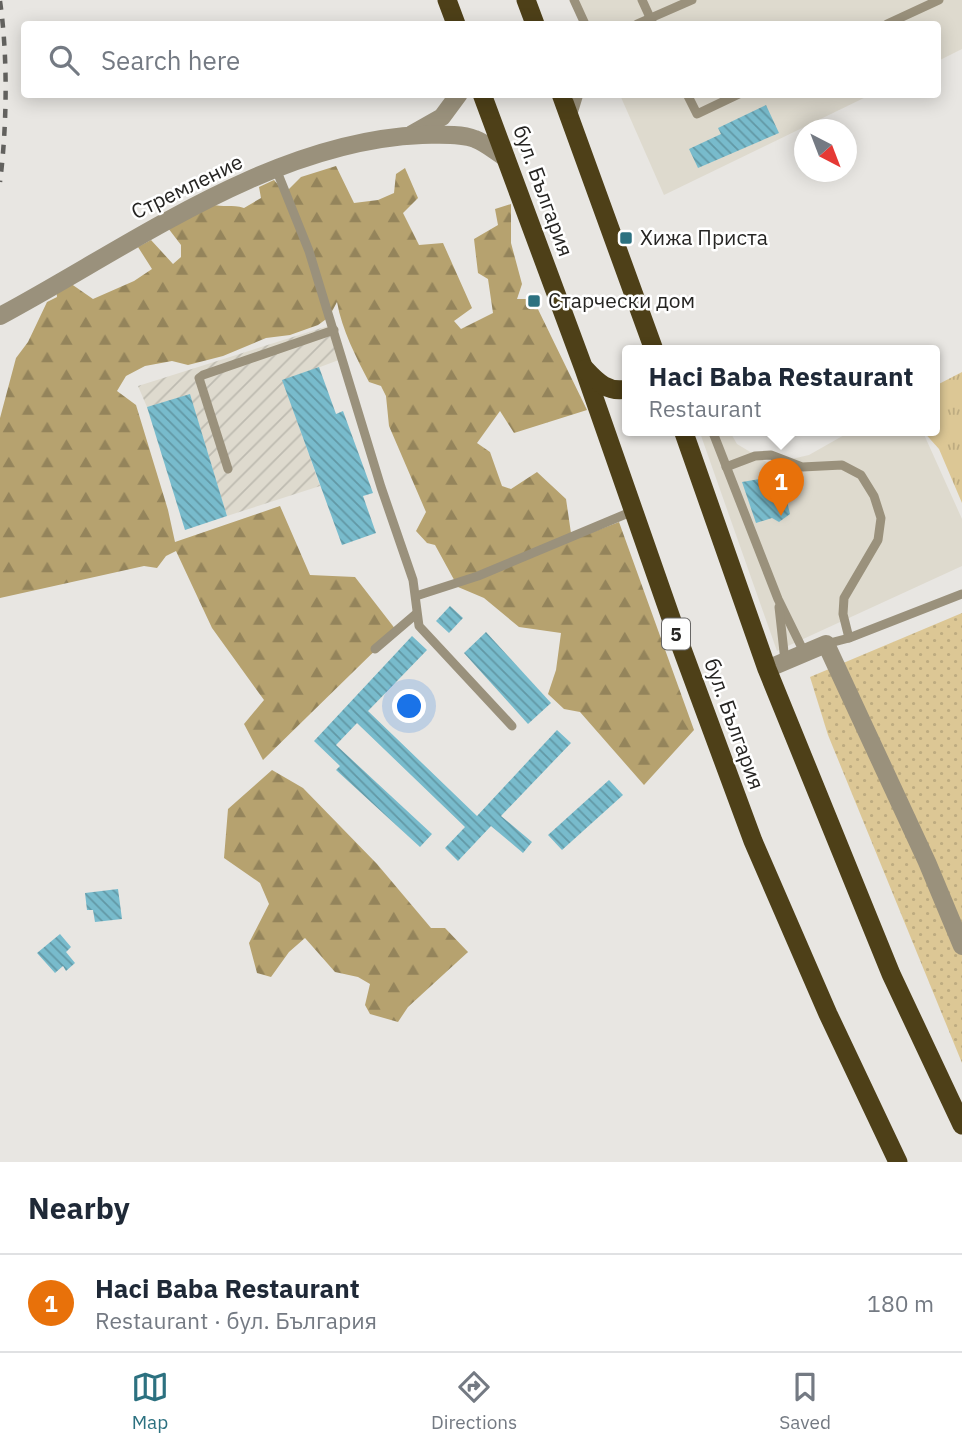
<!DOCTYPE html>
<html lang="en">
<head>
<meta charset="utf-8">
<style>
	:root { --surface:#fff; --page:#f2f2f3; --text:#1f2937; --muted:#747a83; --line:#e0e1e3; --accent:#2c7180 }
	body { margin:0; font-family:"IBM Plex Sans",sans-serif; background:var(--page); color:var(--text) }
	.compass { position:absolute; left:794px; top:119px; width:63px; height:63px; border-radius:50%; background:var(--surface); box-shadow:0 4px 18px #0003; rotate:138deg }
	.you { position:absolute; left:410px; top:707px; width:24px; height:24px; margin:-18px; border:5px solid #fff; border-radius:50%; background:#1a73e8; box-shadow:0 0 0 10px #1a73e833 }
	.badge { display:grid; place-items:center; width:46px; height:46px; border-radius:50%; background:var(--accent); color:#fff; font-size:23px; font-weight:700 }
	.pin { position:absolute; translate:-50% -58px; filter:drop-shadow(0 2px 4px #0008) }
	.pin::after { content:''; position:absolute; top:37px; width:24px; height:21px; background:inherit; clip-path:polygon(0 0,100% 0,50% 100%) }
	.popup { position:absolute; left:622px; top:345px; width:318px; height:91px; box-sizing:border-box; display:grid; place-content:center; border-radius:7px; background:var(--surface); filter:drop-shadow(0 2px 5px #0005); font-size:23px; white-space:nowrap; color:var(--muted) }
	.popup b { font-size:26px; color:var(--text) }
	.popup::after { content:''; position:absolute; left:50%; top:100%; margin-left:-14px; border:14px solid transparent; border-top-color:var(--surface) }
	.list { margin:0; padding:0; list-style:none }
	h2 { display:flex; justify-content:space-between; align-items:center; height:91px; margin:0; padding:0 28px; font-size:30px }
	h2 small { font-size:23px; font-weight:400; color:var(--muted) }
	.list li { display:grid; grid-template-columns:46px 1fr auto; gap:21px; align-items:center; box-sizing:border-box; height:98px; padding:0 28px; border-top:2px solid var(--line) }
	.list b { display:block; font-size:26px; white-space:nowrap }
	.list p { margin:0; font-size:23px; white-space:nowrap; color:var(--muted) }
	.list em { font-size:23px; font-style:normal; color:var(--muted) }
	.icon { flex:none; width:38px; height:38px; fill:none; stroke:currentColor; stroke-width:2; stroke-linecap:round; stroke-linejoin:round }
	.map { position:relative; flex:none; width:962px; height:1162px; overflow:hidden }
	.search { position:absolute; background:var(--surface); box-shadow:0 4px 18px #0003; left:21px; right:21px; top:21px; height:77px; display:flex; align-items:center; gap:18px; box-sizing:border-box; padding:0 24px; border-radius:7px; color:var(--muted); font-size:26px }
	.sheet { height:189px; background:var(--surface) }
	nav { display:flex; justify-content:space-around; align-items:center; box-sizing:border-box; height:98px; border-top:2px solid var(--line); background:var(--surface); font-size:19px; color:var(--muted) }
	nav a { display:grid; justify-items:center; gap:4px }
	nav .on { color:var(--accent) }
	.map>svg:first-child { display:block }
	.built { fill:#dedace }
	.industrial { fill:url(#industrial-furrows) }
	.grass { fill:url(#grass-tufts) }
	.forest { fill:url(#forest-firs) }
	.park { fill:url(#park-dots) }
	.building { fill:url(#building-back-hatch) }
	.lines { fill:none; stroke-linecap:round; stroke-linejoin:round }
	.service { stroke:#9a917c; stroke-width:9 }
	.minor { stroke:#9a917c; stroke-width:18 }
	.tertiary { stroke:#9a917c; stroke-width:18 }
	.trunk { stroke:#4e4018; stroke-width:19 }
	.rail { stroke:#62615e; stroke-width:4.5; stroke-dasharray:9 9; stroke-linecap:butt }
	.poi-dot { fill:#2c7180; stroke:#fff; stroke-width:2.5 }
	.labels { text-anchor:middle; stroke-width:5; stroke-linejoin:round; paint-order:stroke }
	.shield { fill:#fff; stroke:#676665; stroke-width:2 }
	.shield-label { font-size:19px; font-weight:bold; fill:#262523 }
	.street-label { font-size:21px; fill:#262523; stroke:#fff }
	.poi-label { font-size:21px; fill:#262523; stroke:#fff; text-anchor:start }
</style>
</head>
<body>
<div class="map">
<svg width="962" height="1162" viewBox="0 0 962 1162">
	<defs>
		<pattern id="industrial-furrows" width="10" height="10" patternUnits="userSpaceOnUse" patternTransform="scale(1.75)"><rect width="10" height="10" fill="#dedace"/><path d="M-1 1l2-2M0 10L10 0M9 11l2-2" fill="none" stroke="#bebbb1"/></pattern>
		<pattern id="grass-tufts" width="24" height="20" patternUnits="userSpaceOnUse" patternTransform="scale(1.75)"><rect width="24" height="20" fill="#dcc795"/><path d="M3 7l-1-3M5 7V3M7 7l1-3M15 17l-1-3M17 17v-4M19 17l1-3" fill="none" stroke="#bdab80"/></pattern>
		<pattern id="forest-firs" width="22" height="20" patternUnits="userSpaceOnUse" patternTransform="scale(1.75)"><rect width="22" height="20" fill="#b6a26f"/><path d="M5 1l3.5 6h-7zM16 11l3.5 6h-7z" fill="#94845b"/></pattern>
		<pattern id="park-dots" width="8" height="8" patternUnits="userSpaceOnUse" patternTransform="scale(1.75)"><rect width="8" height="8" fill="#dcc795"/><path d="M2 2h.1M6 6h.1" fill="none" stroke="#bdab80" stroke-width="1.8" stroke-linecap="round"/></pattern>
		<pattern id="building-back-hatch" width="6" height="6" patternUnits="userSpaceOnUse" patternTransform="scale(1.75)"><rect width="6" height="6" fill="#78bbcc"/><path d="M-1 5l2 2M0 0l6 6M5-1l2 2" fill="none" stroke="#6298a5"/></pattern>
	</defs>
	<rect width="100%" height="100%" fill="#e8e6e2"/>
	<g class="built">
		<polygon points="578,0 962,0 962,49 938,61 937,24 589,24"/>
		<polygon points="620,95 870,95 664,195"/>
		<polygon points="699,430 729,430 737,444 770,464 809,455 853,430 922,430 962,519 962,566 777,651"/>
	</g>
	<polygon class="industrial" points="331,325 344,358 283,381 320,486 227,516 190,395 147,407 138,386"/>
	<polygon class="grass" points="962,372 962,503 939,449 922,430 935,430 935,386"/>
	<g class="forest">
		<path d="M336,166l18,37 24,-3 16,-7 2,-19 9,-6 13,30 -15,15 16,32 24,-2 29,65 -18,13 7,8 32,-16 -5,-34 -10,-6 -4,-34 24,-14 -3,-16 16,-5v39l11,41 -5,15h16l54,111 -73,23 -14,-22 -23,32 13,9 12,34 9,3 26,-17 29,27 6,41 47,-18 75,208 -50,55 -64,-73 -16,-3 -16,-15 8,-24 5,-37 -42,-6 -35,-29 -26,-11 -23,-42 -8,-2 -11,-12 10,-19 -37,-86 -3,-30 -5,-10 -12,-4c-13,-25 -27,-52 -32,-80l-8,15 -11,8 -28,10 -24,3 -43,18 -35,9 -16,-4 -27,5 -19,10 -9,15 19,14 32,105 7,32 105,-36 30,69 45,2 41,53 -133,130 -19,-36 20,-24 -52,-72 -36,-77 -10,5 -9,12 -13,-2 -144,32v-180l16,-60 12,-16 19,-40 10,-5 -1,-11 11,-5 26,18 41,-18 18,-12 -14,-22 13,-7 22,24 8,-7v-12l-13,-17 43,-24c12,4 21,0 33,4l17,-10 -2,-11 15,-7 11,13 16,-16z"/>
		<polygon points="272,770 303,788 377,864 431,928 445,928 468,952 408,1007 398,1022 370,1014 365,1005 370,984 358,977 335,972 305,938 289,952 271,977 257,973 249,943 269,904 260,883 224,858 228,809"/>
	</g>
	<polygon class="park" points="962,613 962,1063 828,735 810,677"/>
	<g class="building">
		<polygon points="766,105 779,133 698,168 689,149 721,134 718,128"/>
		<polygon points="319,367 336,414 343,411 373,493 363,496 376,533 342,545 282,380"/>
		<polygon points="190,394 227,516 185,530 147,407"/>
		<polygon points="765,478 767,485 782,480 790,514 779,522 772,518 756,523 742,482"/>
		<polygon points="450,606 463,618 449,633 436,621"/>
		<polygon points="486,632 551,703 528,724 464,653"/>
		<polygon points="412,636 427,650 368,711 477,816 557,730 571,743 501,816 532,842 523,853 491,826 458,861 445,848 465,827 357,723 336,745 432,834 420,847 336,770 340,766 314,741"/>
		<polygon points="609,780 623,795 562,850 548,835"/>
		<polygon points="118,889 122,919 95,922 93,910 87,910 85,893"/>
		<polygon points="60,934 71,947 66,952 75,963 66,971 63,966 55,973 37,953"/>
	</g>
	<g class="lines">
		<g class="service">
			<polyline points="574,0 585,24"/>
			<polyline points="642,0 653,24"/>
			<polyline points="637,24 692,0"/>
			<polyline points="887,24 939,0"/>
			<polyline points="687,94 697,114 739,94"/>
			<polyline points="572,117 579,94"/>
			<polyline points="276,169 309,251 381,487 413,580 419,626 512,726"/>
			<polyline points="712,430 778,599 804,652"/>
			<polyline points="726,467 755,456 771,455 802,467 842,465 861,475 874,496 881,518 878,540 844,598 843,614 849,638"/>
			<polyline points="228,469 199,378 203,375 334,330"/>
			<polyline points="416,596 478,576 633,511"/>
			<polyline points="779,607 785,661"/>
			<polyline points="826,644 849,638 962,594"/>
			<polyline points="375,649 416,614"/>
		</g>
		<polyline class="minor" points="767,669 826,644 927,862 962,946"/>
		<g class="tertiary">
			<polyline points="412,134 442,117 459,94"/>
			<path d="M0,316c129,-69 271,-175 422,-181 15,0 38,-2 53,4 11,4 21,13 31,19"/>
		</g>
		<g class="trunk">
			<polyline points="447,0 456,24"/>
			<polyline points="526,0 535,24"/>
			<polyline points="482,94 584,369 679,641 753,841 828,1014 898,1162"/>
			<polyline points="561,94 654,350"/>
			<path d="M585,369c12,13 23,24 42,20"/>
			<polyline points="683,430 767,669 891,974 962,1125"/>
		</g>
		<path class="rail" d="M0,1c8,56 7,125 0,181"/>
	</g>
	<g class="poi-dot">
		<rect x="619" y="231" width="14" height="14" rx="3.5"/>
		<rect x="527" y="294" width="14" height="14" rx="3.5"/>
	</g>
	<g class="labels">
		<rect class="shield" x="662" y="618.5" width="28" height="31" rx="5"/>
		<g class="shield-label">
			<text x="676" y="641">5</text>
		</g>
		<g class="street-label">
			<text transform="translate(187 187) rotate(-26)" y="7">Стремление</text>
			<text transform="translate(543 191) rotate(70)" y="7">бул. България</text>
			<text transform="translate(734 724) rotate(70)" y="7">бул. България</text>
		</g>
		<g class="poi-label">
			<text x="640" y="245">Хижа Приста</text>
			<text x="548" y="308">Старчески дом</text>
		</g>
	</g>
</svg>
<svg class="compass" viewBox="-18 -18 36 36"><path d="M0-13l5 13h-10z" fill="#e53935"/><path d="M0 13l5-13h-10z" fill="#747a83"/></svg>
<div class="you"></div>
<div class="pin badge" style="left:781px;top:516px;background:#e8710a">1</div>
<div class="popup"><b>Haci Baba Restaurant</b>Restaurant</div>
<div class="search"><svg class="icon" aria-label="search" viewBox="0 0 24 24"><circle cx="10" cy="10" r="6"/><path d="M15 15l6 6"/></svg>Search here</div>
</div>
<section class="sheet">
<h2>Nearby<small></small></h2>
<ul class="list">
<li><span class="badge" style="background:#e8710a">1</span><div><b>Haci Baba Restaurant</b><p>Restaurant · бул. България</p></div><em>180 m</em></li>
</ul>
</section>
<nav>
<a class="on"><svg class="icon" aria-label="map" viewBox="0 0 24 24"><path d="M3 6l6-2 6 2 6-2v14l-6 2-6-2-6 2zM9 4v14M15 6v14"/></svg>Map</a>
<a><svg class="icon" aria-label="directions" viewBox="0 0 24 24"><path d="M12 3l9 9-9 9-9-9zM9 14v-3h6M13 9l2 2-2 2"/></svg>Directions</a>
<a><svg class="icon" aria-label="saved" viewBox="0 0 24 24"><path d="M7 4h10v16l-5-4-5 4z"/></svg>Saved</a>
</nav>
</body>
</html>
